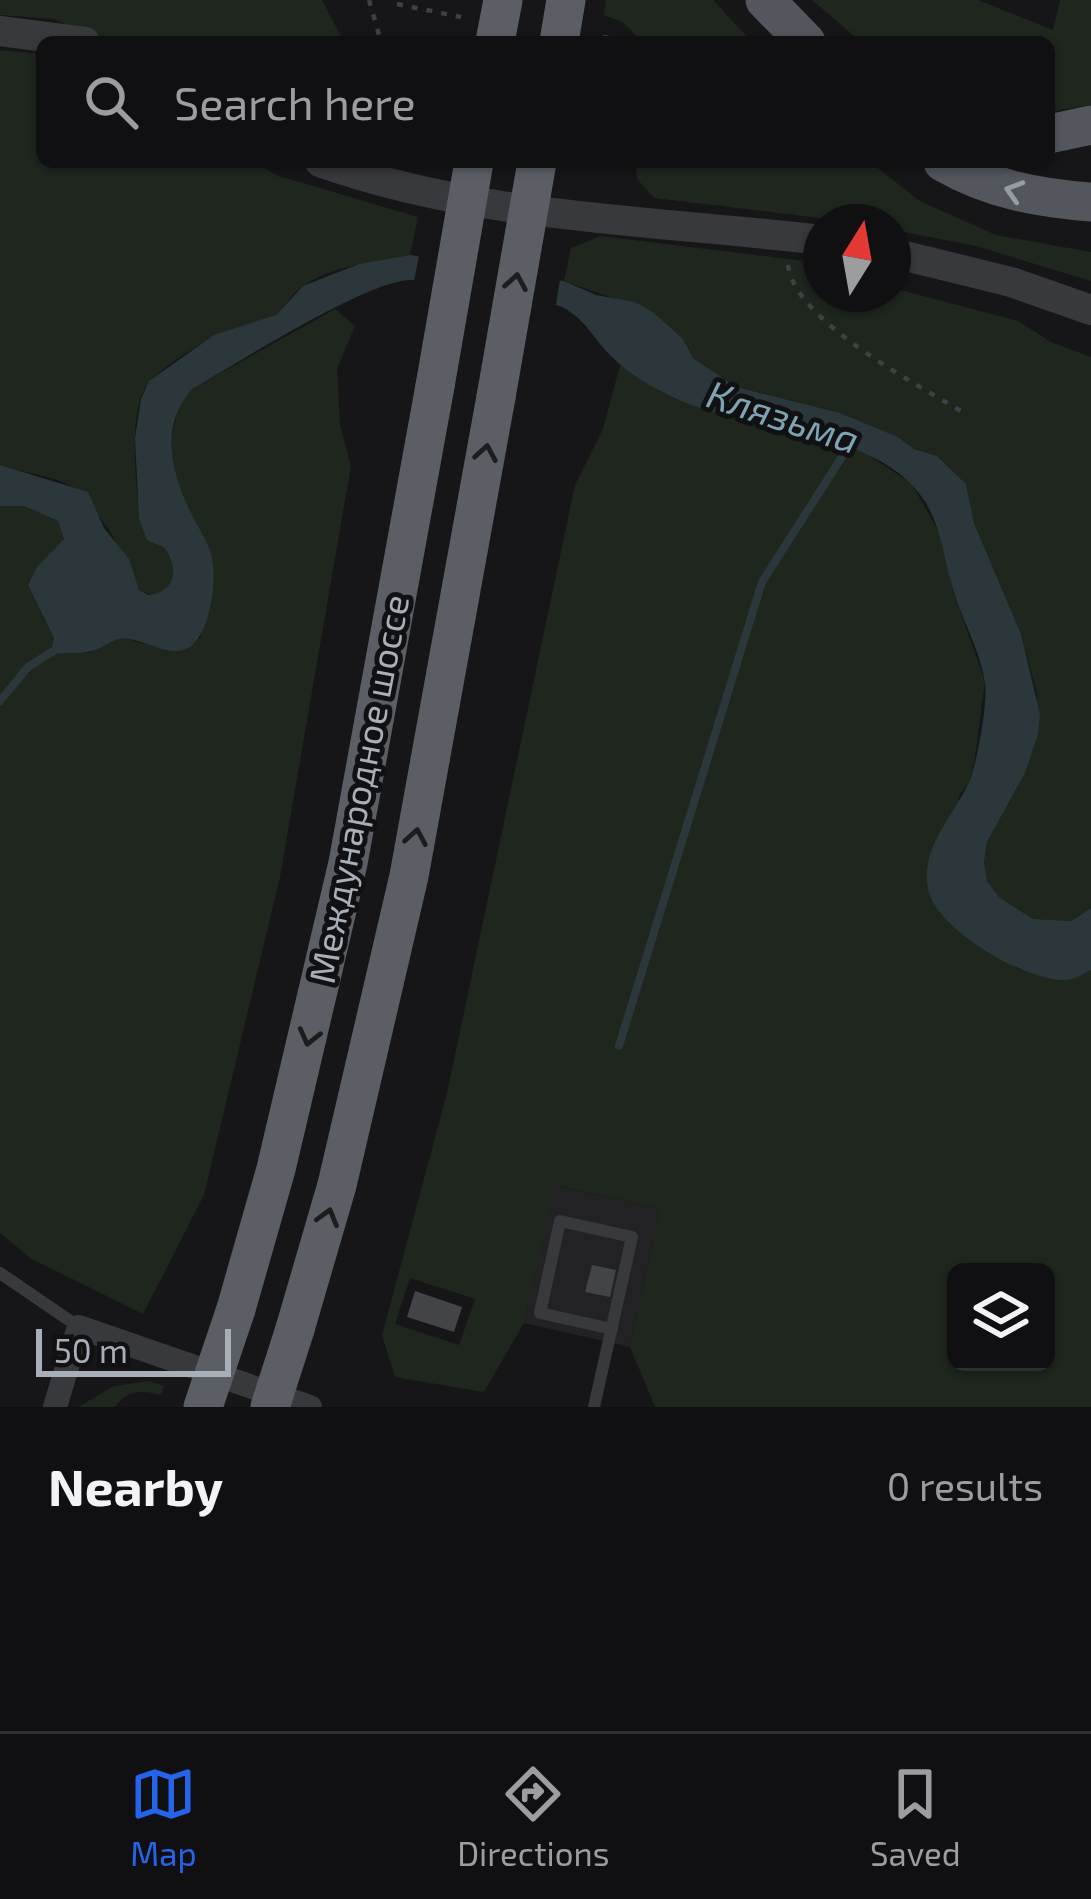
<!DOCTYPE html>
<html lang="en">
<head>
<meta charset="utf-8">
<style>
	:root { --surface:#101012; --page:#1e1e20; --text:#f1f3f6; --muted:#9c9d9f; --line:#303032; --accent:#2563eb }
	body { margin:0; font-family:"Exo 2",sans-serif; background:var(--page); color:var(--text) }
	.controls { position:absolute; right:36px; bottom:36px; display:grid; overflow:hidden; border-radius:18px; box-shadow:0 3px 9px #0004 }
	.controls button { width:108px; height:108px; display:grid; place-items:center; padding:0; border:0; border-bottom:3px solid var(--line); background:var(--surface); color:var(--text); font:60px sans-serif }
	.compass { position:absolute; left:803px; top:204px; width:108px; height:108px; border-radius:50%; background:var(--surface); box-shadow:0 3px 9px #0004; rotate:11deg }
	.scale { position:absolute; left:36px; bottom:30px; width:195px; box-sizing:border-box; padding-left:12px; border:6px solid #a8afb8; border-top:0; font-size:33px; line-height:42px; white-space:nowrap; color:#a8afb8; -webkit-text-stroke:9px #111113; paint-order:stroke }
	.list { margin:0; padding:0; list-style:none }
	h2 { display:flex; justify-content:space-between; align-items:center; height:156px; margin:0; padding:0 48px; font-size:51px }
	h2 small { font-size:39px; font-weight:400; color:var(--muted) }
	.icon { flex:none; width:66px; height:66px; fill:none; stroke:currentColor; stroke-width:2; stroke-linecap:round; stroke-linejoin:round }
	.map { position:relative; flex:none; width:1091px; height:1407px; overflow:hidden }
	.search { position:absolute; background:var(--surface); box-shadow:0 3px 9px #0004; left:36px; right:36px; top:36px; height:132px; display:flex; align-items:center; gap:30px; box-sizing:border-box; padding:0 42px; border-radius:18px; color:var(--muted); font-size:45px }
	.sheet { height:324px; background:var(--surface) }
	nav { display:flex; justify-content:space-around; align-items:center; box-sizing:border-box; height:168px; border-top:3px solid var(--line); background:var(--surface); font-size:33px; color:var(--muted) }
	nav a { display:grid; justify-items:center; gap:6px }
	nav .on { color:var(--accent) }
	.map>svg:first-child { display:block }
	.built { fill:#222225 }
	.green { fill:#1e261e; fill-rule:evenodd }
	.water { fill:#2c373c }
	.pier { fill:#161618 }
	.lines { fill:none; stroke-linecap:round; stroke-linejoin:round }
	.stream { stroke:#2c373c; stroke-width:8 }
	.building { fill:#424448 }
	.path { stroke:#3d4044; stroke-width:4.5; stroke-dasharray:6 9; stroke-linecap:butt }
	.service { stroke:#37393d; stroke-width:12 }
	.minor { stroke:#37393d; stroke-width:24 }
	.tertiary { stroke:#37393d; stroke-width:30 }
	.primary { stroke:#53565c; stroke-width:39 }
	.trunk { stroke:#5b5f65; stroke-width:39 }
	.trunk-bridge { stroke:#5b5f65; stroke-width:39 }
	.oneway { stroke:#979da6 }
	.oneway2 { stroke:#1c1d1f }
	.labels { text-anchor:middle; stroke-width:10; stroke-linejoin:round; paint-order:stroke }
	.street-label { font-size:36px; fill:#a8afb8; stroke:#111113 }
	.water-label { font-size:39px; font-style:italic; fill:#7fa3b2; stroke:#111113 }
</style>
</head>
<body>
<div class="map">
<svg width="1091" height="1407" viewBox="0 0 1091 1407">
	<rect width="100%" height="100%" fill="#161618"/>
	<polygon class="built" points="554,1185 660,1209 630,1347 524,1323"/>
	<g class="green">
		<polygon points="0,0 322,0 344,42 108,42 54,19 0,15"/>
		<polygon points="606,0 713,0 752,42 642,42 623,22 604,15"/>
		<polygon points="812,0 978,0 1053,30 1060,0 1091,0 1091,105 1049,112 1049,42 861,42"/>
		<path d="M0,50l42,4v108h210l27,14 139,41 -8,38c-34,7 -77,10 -107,31 -13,8 -19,25 -33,32 -17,8 -35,10 -53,17 -13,5 -59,36 -68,47 -20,25 -14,89 -11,119 3,35 41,43 35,81 -10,13 -20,16 -34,8 -10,-30 -46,-94 -74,-107 -20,-9 -44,-10 -65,-18z"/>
		<polygon points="636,162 870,162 920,201 996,235 1091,252 1091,281 976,246 893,230 893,222 853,222 654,198 637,179"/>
		<polygon points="601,236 821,263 821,294 893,294 893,288 1018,321 1051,342 1091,357 1091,908 1073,921 1033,919 999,897 987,881 984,862 987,842 1025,773 1038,735 1037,693 1021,634 974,523 966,484 937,456 914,449 898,437 840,413 744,389 727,380 693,358 683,339 653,312 564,281 571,248"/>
		<polygon points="335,309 355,326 337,369 340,425 351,466 280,877 204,1195 143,1314 30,1258 0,1233 0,506 24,506 59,521 64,539 28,585 54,638 52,653 90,653 106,642 125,638 163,649 184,650 200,638 213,581 213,561 174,481 171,442 179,403 192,389"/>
		<path d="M620,365l69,38 175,49 48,32 28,50 13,57 32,90 -11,83 -5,18 -11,16 58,170c28,10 48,16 75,2v437h-436l-25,-60 30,-138 -105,-24 -31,138 -40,69 -89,-15 -13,-42 65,-242 128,-608 28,-56zM956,1272h90v90h-90zM410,1278l65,21 -16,46 -64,-21z"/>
		<path d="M150,1381l14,5 -3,9c-20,-5 -33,-5 -46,12h-37l36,-21z"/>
	</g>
	<path class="water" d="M410,255l154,26 32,14 39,7 18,10 30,27 10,19 33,22 18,9 96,24 58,24 16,12 23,7 29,28 8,39 47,111 19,80 -2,21 -13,38 -38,69 -3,20 3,19 12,16 34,22 39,2 19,-13v62c-8,4 -15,9 -25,10 -39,2 -130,-50 -138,-91 -8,-42 26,-73 41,-107 8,-18 19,-79 16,-99 -4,-31 -23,-63 -32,-94 -9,-29 -11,-59 -27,-86 -43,-71 -165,-72 -237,-99 -27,-11 -56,-26 -77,-47 -18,-17 -26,-38 -50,-50 -14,-7 -134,-27 -152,-27 -44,1 -174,84 -218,109 -34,38 -20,87 1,128 7,14 16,26 19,41 5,23 -2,84 -28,92 -17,5 -37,-8 -54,-11 -18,-3 -27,11 -42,13 -12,2 -25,0 -37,2l3,-16 -26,-53 9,-18 27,-28 -6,-18 -34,-15h-24v-41l88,27 16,36 25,31 10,31 9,5c29,-3 31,-27 16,-48l-17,-7 -8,-22 -4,-80 6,-39 8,-18 65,-46 62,-20 27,-29 56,-22z"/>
	<polygon class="pier" points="420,250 561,274 555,310 413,287"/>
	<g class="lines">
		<g class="stream">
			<polyline points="0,701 28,667 55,650"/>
			<polyline points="619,1046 762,582 852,441"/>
		</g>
	</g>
	<g class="building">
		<polygon points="592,1265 616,1270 610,1297 585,1292"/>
		<polygon points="415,1291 462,1307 454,1332 407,1317"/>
	</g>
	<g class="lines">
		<g class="path">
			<polyline points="369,0 381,42"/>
			<polyline points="397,4 461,17"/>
			<polyline points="603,37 632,42"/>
			<path d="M788,265c6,56 132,121 178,149"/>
		</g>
		<g class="service">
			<polyline points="0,1273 79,1327"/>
			<polyline points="594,1407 632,1237 560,1221 540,1313 612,1329"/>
		</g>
		<polyline class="minor" points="55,1407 79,1327 310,1407"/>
		<g class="tertiary">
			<polyline points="0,31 85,42"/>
			<path d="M320,162c160,57 334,58 501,78"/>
			<polyline points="893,253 1011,282 1091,310"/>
		</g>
		<g class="primary">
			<polyline points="765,0 806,42"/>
			<polyline points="1049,134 1091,125"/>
			<path d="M943,162c47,27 94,36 148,40"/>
		</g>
		<g class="trunk">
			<polyline points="495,42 503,0"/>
			<polyline points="559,42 566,0"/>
			<polyline points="236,1309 276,1169 348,863 435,386"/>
			<polyline points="295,1329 337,1185 409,876 496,397"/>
		</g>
		<g class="trunk-bridge">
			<polyline points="435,386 474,162"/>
			<polyline points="496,397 537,162"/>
			<polyline points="203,1407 236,1309"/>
			<polyline points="270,1407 295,1329"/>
		</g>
	</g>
	<defs><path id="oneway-chevron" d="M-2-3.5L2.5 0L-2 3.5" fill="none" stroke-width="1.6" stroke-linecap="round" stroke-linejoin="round" transform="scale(3)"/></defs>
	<use class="oneway" href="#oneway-chevron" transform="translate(1014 191) rotate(-163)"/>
	<g class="oneway2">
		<use href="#oneway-chevron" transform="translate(516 282) rotate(-80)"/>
		<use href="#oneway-chevron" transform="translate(486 453) rotate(-80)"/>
		<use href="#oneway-chevron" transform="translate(416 837) rotate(-80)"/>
		<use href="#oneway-chevron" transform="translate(309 1037) rotate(104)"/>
		<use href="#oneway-chevron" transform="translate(328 1217) rotate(-74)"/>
	</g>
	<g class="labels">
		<g class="street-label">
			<text transform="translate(359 789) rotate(-79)" y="13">Международное шоссе</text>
		</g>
		<g class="water-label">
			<text transform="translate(783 417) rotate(18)" y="14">Клязьма</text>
		</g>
	</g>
</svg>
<div class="controls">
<button><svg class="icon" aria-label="layers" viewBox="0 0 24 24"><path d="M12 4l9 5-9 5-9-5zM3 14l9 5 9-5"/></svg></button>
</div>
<svg class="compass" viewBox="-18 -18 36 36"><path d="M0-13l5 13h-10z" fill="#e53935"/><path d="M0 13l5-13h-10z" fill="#9c9d9f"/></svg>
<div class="scale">50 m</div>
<div class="search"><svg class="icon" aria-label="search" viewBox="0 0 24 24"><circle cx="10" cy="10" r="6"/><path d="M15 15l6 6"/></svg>Search here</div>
</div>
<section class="sheet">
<h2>Nearby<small>0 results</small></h2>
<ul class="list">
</ul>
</section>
<nav>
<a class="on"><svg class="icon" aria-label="map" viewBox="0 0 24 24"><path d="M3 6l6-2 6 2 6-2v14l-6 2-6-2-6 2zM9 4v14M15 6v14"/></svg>Map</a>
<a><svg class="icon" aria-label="directions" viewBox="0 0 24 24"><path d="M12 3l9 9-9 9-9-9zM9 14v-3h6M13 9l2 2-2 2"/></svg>Directions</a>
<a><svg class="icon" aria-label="saved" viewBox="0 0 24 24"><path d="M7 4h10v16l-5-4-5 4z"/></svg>Saved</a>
</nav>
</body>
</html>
